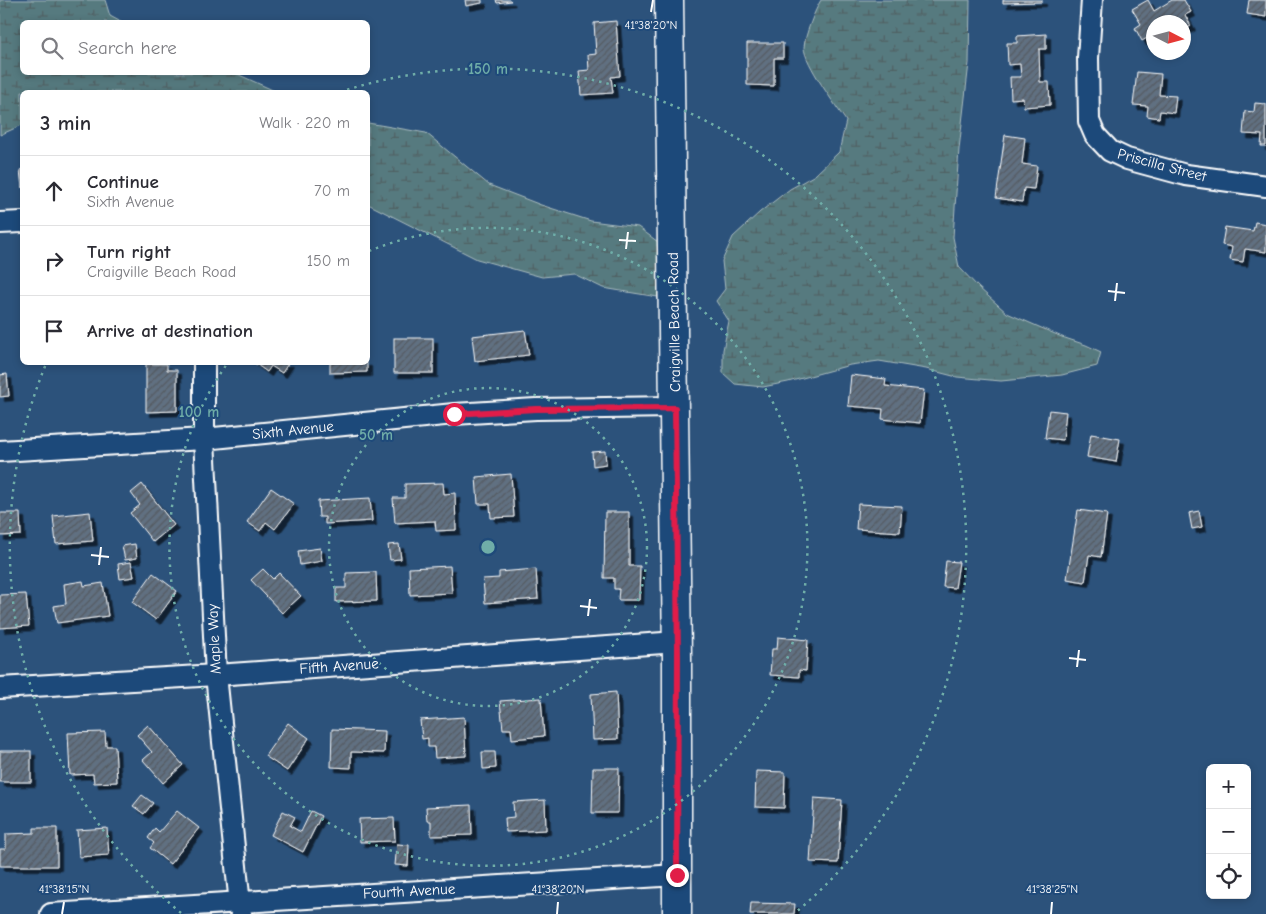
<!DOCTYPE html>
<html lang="en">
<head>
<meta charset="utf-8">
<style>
	:root { --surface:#fff; --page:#f2f2f3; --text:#2b2b33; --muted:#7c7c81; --line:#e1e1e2 }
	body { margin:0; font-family:"Comic Neue",sans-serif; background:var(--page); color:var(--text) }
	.controls { position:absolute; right:15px; bottom:15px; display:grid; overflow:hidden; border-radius:8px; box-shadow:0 2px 8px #0003 }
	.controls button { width:45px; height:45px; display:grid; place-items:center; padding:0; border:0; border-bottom:1px solid var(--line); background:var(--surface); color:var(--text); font:25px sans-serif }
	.compass { position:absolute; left:1146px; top:15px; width:45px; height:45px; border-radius:50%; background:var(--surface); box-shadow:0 2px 8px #0003; rotate:96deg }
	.stop { position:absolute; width:15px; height:15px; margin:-11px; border:4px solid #e11d48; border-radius:50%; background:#fff }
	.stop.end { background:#e11d48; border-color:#fff; box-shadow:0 1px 5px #0008 }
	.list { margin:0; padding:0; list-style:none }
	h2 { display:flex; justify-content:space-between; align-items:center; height:65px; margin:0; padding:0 20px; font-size:21px }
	h2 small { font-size:16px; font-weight:400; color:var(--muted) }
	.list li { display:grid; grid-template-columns:32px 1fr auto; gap:15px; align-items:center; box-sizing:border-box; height:70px; padding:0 20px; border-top:1px solid var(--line) }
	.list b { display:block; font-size:19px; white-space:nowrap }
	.list p { margin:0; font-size:16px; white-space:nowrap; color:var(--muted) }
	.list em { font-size:16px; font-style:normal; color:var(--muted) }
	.icon { flex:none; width:28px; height:28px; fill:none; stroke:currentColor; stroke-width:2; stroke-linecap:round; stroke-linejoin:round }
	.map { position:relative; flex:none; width:1266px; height:914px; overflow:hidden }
	.search { position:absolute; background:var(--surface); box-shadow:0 2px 8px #0003; left:20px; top:20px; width:350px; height:55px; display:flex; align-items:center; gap:12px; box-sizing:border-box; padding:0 18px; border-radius:8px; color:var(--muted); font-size:19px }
	.panel { position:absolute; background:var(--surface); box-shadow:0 2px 8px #0003; left:20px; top:90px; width:350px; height:275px; border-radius:8px }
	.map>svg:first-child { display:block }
	.wetland { fill:url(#wetland-marsh); stroke:#aabcbf }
	.building { fill:url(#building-hatch); stroke:#fff; filter:url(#shadow) }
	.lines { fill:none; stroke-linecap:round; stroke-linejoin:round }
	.street-casing { stroke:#fff; stroke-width:24 }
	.secondary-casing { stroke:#fff; stroke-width:31 }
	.street { stroke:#1f4a7a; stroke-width:20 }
	.secondary { stroke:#1f4a7a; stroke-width:28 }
	.route { stroke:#e11d48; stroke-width:6 }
	.ticks { fill:none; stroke:#fff; stroke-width:2 }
	.ring { fill:none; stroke:#6fada8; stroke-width:2.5; stroke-dasharray:2.5 5 }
	.labels { text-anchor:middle; stroke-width:4; stroke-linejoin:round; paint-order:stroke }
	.street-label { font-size:15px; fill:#fff; stroke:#1f4a7a }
	.ticks-label { font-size:12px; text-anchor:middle; fill:#fff; stroke:#1f4a7a; stroke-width:4; stroke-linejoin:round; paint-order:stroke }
	.centre { fill:#6fada8; stroke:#1f4a7a; stroke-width:2.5 }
	.ring-label { font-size:15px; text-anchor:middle; font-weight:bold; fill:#6fada8; stroke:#1f4a7a; stroke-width:4; stroke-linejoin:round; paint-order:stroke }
</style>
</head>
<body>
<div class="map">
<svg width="1266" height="914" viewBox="0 0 1266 914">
	<defs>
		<pattern id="wetland-marsh" width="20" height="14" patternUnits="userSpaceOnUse" patternTransform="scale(1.25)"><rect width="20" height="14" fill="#567a7f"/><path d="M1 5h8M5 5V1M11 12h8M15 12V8" fill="none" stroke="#506163"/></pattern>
		<pattern id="building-hatch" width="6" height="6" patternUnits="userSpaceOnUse" patternTransform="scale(1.25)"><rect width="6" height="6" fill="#617081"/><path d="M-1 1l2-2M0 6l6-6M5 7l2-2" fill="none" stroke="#545a61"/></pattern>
		<filter id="shadow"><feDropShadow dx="4.5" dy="4.5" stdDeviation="0" flood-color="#0009"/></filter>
	</defs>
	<rect width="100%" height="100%" fill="#2c527b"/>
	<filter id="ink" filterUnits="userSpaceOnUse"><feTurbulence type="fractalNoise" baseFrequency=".02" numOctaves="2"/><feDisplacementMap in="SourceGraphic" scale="10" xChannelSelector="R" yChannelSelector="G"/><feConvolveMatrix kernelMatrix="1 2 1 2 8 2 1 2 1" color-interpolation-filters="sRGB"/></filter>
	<g filter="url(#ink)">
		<g class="wetland">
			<polygon points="0,0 105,0 110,16 121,22 22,22 22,72 235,73 277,92 22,92 22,125 0,135"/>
			<path d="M821,0h149l-1,63 -10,86 -6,88 6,30 20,21 28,25 55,24 24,8 15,7 -4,14 -35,9 -61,6 -44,-4 -31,-8 -47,-8 -29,4 -62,17 -25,5 -28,-3 -12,-11v-23l6,-29 -13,-20 9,-12 -3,-28 11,-24 27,-25 30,-23 25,-14 24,-23 7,-31c-9,-14 -42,-58 -42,-74 1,-12 11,-37 17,-47z"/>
			<polygon points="368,123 426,133 489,185 541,205 591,221 638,227 670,251 667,275 658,297 603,288 574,274 542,277 477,259 368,204"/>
		</g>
		<g class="building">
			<polygon points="465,0 482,0 482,3 466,6"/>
			<polygon points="496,0 510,0 511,1 497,3"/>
			<polygon points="1003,0 1042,0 1042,2 1003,3"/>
			<polygon points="1148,0 1154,11 1172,0 1184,0 1191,12 1185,15 1191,26 1184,30 1184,22 1154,22 1154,34 1142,41 1135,28 1141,24 1132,9"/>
			<polygon points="1249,0 1266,0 1266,17 1247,14"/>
			<polygon points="616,21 620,76 611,77 613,93 581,95 579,71 589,70 588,55 596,54 594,23"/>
			<polygon points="1046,34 1046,49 1039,49 1040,82 1049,82 1050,105 1024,107 1023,98 1011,99 1010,77 1021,77 1020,64 1008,65 1007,43 1017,43 1017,36"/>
			<polygon points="747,43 783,43 783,58 774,58 774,86 747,85"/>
			<polygon points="1137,72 1161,74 1159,95 1176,96 1174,113 1160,111 1159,118 1147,116 1148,106 1133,105"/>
			<polygon points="1255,103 1266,104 1266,146 1261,146 1262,135 1243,134 1245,111 1254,112"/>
			<polygon points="1005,135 1025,138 1022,164 1037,166 1034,189 1024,188 1022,202 996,198"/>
			<polygon points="22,169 22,188 20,170"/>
			<polygon points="1255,222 1266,224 1266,252 1245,249 1243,262 1230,260 1232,247 1222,245 1225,227 1253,231"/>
			<polygon points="525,330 529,355 475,361 472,336"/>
			<rect x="394" y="338" width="39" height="35"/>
			<polygon points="253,362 289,362 282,373 271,366 267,372"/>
			<polygon points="330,362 367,362 367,372 330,373"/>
			<polygon points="146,364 167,364 167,370 177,370 177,411 146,412"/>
			<polygon points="7,374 9,396 0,397 0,375"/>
			<polygon points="851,375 886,379 885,386 924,390 920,423 882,419 883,409 848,406"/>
			<polygon points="1049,410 1066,412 1063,440 1045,438"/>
			<polygon points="1091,434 1120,439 1116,462 1087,457"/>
			<polygon points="605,451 606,464 593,466 592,452"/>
			<polygon points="511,474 514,517 491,518 490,504 478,504 476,477"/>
			<polygon points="443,483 444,494 455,493 456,530 436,531 435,521 395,523 393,498 405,498 405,484"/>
			<polygon points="142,484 174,525 153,542 130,513 140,505 131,493"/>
			<polygon points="271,488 294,504 275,529 266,522 260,531 247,522"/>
			<polygon points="370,498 372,521 325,524 325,517 319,517 318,501"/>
			<polygon points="858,504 902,506 900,532 856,529"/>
			<polygon points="1078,510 1107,514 1101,557 1089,555 1085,582 1067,579"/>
			<polygon points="1199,511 1202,527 1192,529 1189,513"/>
			<polygon points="90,512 93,541 56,544 53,516"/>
			<polygon points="605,512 629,512 629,566 640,566 639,600 618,600 619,589 614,589 614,578 604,578"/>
			<polygon points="0,513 20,513 21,535 0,536"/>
			<polygon points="135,544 137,558 125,560 122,546"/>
			<polygon points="399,544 401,559 390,560 388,545"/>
			<polygon points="320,548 322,561 300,565 298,551"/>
			<polygon points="946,561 959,562 955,588 943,587"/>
			<polygon points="131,562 134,577 120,579 118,564"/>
			<polygon points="450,566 452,593 410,595 409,568"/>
			<polygon points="263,569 273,579 279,573 301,596 282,613 251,580"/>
			<polygon points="536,569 538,599 485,603 483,579 499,578 499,572"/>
			<polygon points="376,572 377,601 336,602 336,588 346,588 346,573"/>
			<polygon points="153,573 177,591 156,620 132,602"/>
			<polygon points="83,581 84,586 103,583 108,616 57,623 54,606 66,604 64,584"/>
			<polygon points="26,594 29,626 0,628 0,595"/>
			<polygon points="778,637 808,640 806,671 799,670 799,677 770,675 772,649 777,649"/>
			<polygon points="616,692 618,739 593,740 591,694"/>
			<polygon points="541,698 544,736 512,739 511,729 503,729 500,701"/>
			<polygon points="464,717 466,756 435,758 434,747 428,747 428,738 422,739 420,720"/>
			<polygon points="288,723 309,738 287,771 265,756"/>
			<polygon points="148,725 183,765 163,783 143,760 152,752 137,735"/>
			<polygon points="332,729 385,731 384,753 351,752 351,768 331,767"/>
			<polygon points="105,732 106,746 115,746 117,782 94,783 93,774 70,775 68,733"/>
			<rect x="0" y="751" width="31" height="31"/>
			<polygon points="482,752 495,752 496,768 483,769"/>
			<polygon points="593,768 619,768 618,813 592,813"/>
			<polygon points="756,771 785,772 784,808 755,807"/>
			<polygon points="142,795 153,803 144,814 133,806"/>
			<polygon points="814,798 842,800 838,863 810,862"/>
			<polygon points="545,800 546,830 506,832 505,818 514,817 513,802"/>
			<polygon points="471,805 472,835 431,836 431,821 427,821 426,807"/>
			<polygon points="177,811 199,828 170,864 150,848 154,843 148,838 155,828 159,832"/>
			<polygon points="283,811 295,817 290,826 301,832 311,811 321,816 303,852 271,835"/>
			<polygon points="394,818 395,841 360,842 359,819"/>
			<polygon points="34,828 57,828 57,866 0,866 0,849 6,849 6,834 34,833"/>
			<polygon points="107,828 109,855 79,857 77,830"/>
			<polygon points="397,844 409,845 408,866 395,865"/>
			<polygon points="751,903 795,904 794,914 750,914"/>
		</g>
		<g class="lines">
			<defs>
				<g id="street">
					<polyline points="1092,0 1088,58 1089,121 1095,135 1110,151 1127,159 1186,175 1266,186"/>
					<polyline points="0,223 22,222"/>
					<polyline points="204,362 204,439 216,675 241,914"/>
					<polyline points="0,451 204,439 454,414 536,409 675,407"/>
					<polyline points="0,688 216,675 677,642"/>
					<polyline points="51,914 677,875"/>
				</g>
				<polyline id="secondary" points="669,0 677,658 677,914"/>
			</defs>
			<use href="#street" class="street-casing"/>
			<use href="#secondary" class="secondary-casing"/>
			<use href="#street" class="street"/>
			<use href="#secondary" class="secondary"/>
		</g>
	</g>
	<g class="lines" filter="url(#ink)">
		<polyline class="route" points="454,414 536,409 675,408 678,658 677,875"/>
	</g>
	<path class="ticks" d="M651,12l2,-12M619,240l17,1M626,249l2,-17M1108,291l17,2M1115,301l2,-18M91,555l18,2M99,565l2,-18M580,606l17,2M588,616l2,-17M1069,658l17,2M1077,667l2,-17M62,914l2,-12M557,914l1,-12M1051,914l1,-12"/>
	<g class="ring">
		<circle cx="488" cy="547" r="159"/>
		<path d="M369 251A319 319 0 1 1 227 364"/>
		<path d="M181 913A478 478 0 0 1 46 364M340 92A478 478 0 0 1 795 913"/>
	</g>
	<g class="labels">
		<g class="street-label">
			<text transform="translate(1162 165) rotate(15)" y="5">Priscilla Street</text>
			<text transform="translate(674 322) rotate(-91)" y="5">Craigville Beach Road</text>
			<text transform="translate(293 430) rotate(-6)" y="5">Sixth Avenue</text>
			<text transform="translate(214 639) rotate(-93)" y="5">Maple Way</text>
			<text transform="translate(339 666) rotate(-4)" y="5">Fifth Avenue</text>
			<text transform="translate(409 891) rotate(-3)" y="5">Fourth Avenue</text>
		</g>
	</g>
	<g class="ticks-label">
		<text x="651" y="29">41°38'20"N</text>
		<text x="64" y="893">41°38'15"N</text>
		<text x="558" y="893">41°38'20"N</text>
		<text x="1052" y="893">41°38'25"N</text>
	</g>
	<circle cx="488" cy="547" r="8" class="centre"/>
	<g class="ring-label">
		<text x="488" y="74">150 m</text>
		<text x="199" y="417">100 m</text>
		<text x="376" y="440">50 m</text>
	</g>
</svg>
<div class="controls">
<button>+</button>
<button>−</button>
<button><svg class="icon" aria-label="locate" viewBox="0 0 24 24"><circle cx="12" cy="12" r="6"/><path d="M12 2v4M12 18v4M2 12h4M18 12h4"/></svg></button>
</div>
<svg class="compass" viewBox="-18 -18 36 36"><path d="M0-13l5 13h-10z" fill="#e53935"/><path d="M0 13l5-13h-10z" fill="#7c7c81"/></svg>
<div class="stop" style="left:454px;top:414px"></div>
<div class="stop end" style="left:677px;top:875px"></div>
<div class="search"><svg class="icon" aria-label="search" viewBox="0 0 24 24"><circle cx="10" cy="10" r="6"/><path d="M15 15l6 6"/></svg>Search here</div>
<section class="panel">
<h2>3 min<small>Walk · 220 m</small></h2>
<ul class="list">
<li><svg class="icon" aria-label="ahead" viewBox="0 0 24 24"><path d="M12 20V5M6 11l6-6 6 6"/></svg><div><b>Continue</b><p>Sixth Avenue</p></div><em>70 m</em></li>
<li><svg class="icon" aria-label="right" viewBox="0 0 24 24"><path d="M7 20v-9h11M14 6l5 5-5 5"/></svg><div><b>Turn right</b><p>Craigville Beach Road</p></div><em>150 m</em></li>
<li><svg class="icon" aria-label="arrive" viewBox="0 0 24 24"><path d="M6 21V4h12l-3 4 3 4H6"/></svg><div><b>Arrive at destination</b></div></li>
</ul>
</section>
</div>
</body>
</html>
